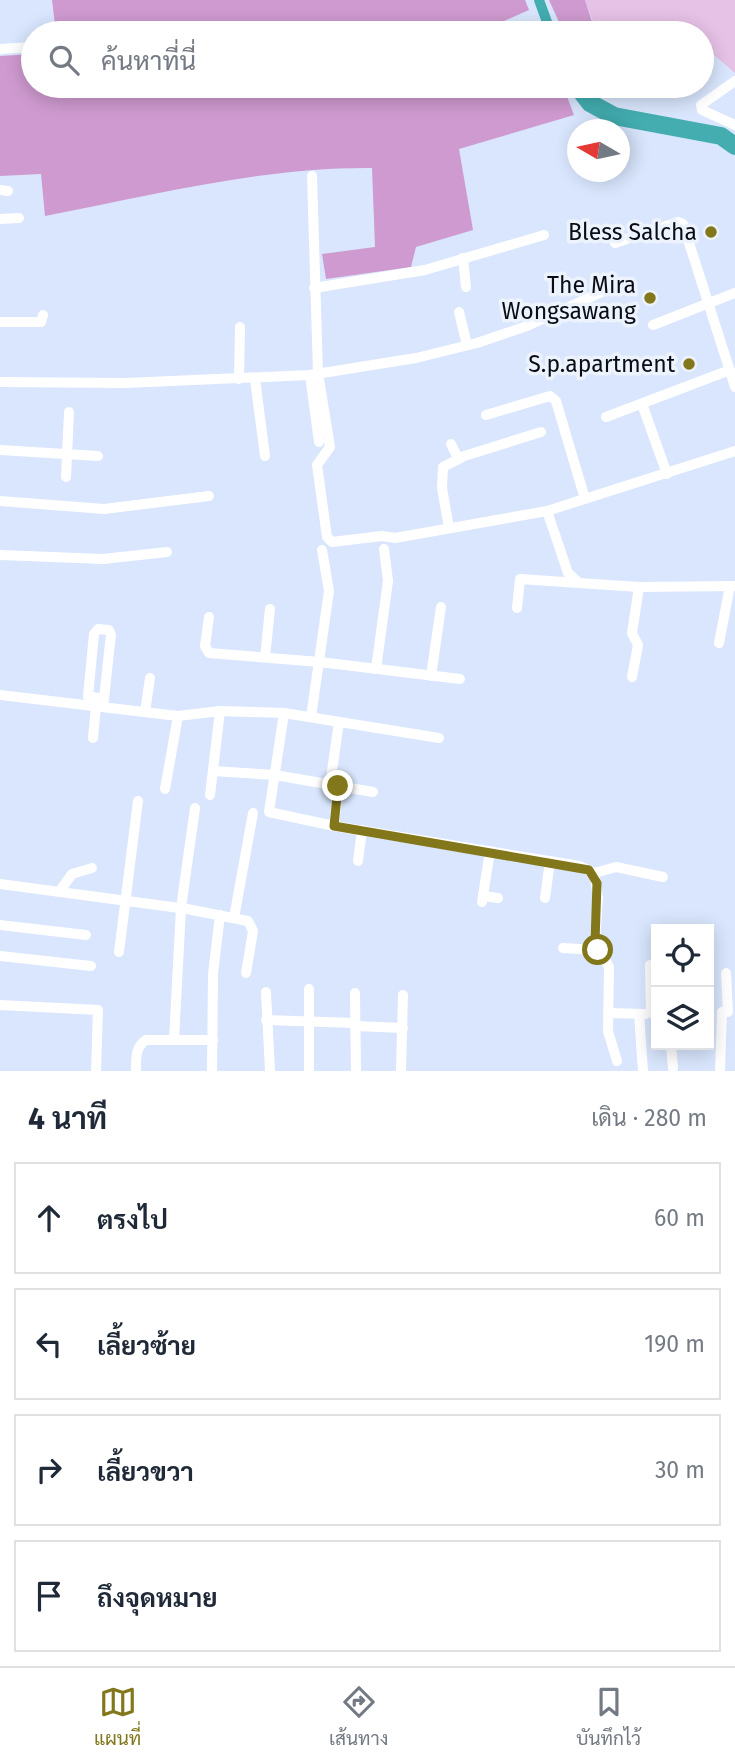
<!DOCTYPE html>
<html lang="th">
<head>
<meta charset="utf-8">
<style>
	:root { --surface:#fff; --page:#f2f2f3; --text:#1f2937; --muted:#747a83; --line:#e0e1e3; --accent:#83771b }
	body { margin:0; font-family:"Fira Sans",Sarabun,sans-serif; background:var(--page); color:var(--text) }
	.controls { position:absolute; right:21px; bottom:21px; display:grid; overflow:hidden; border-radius:0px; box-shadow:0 4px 18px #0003 }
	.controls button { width:63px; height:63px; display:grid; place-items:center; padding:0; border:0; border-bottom:2px solid var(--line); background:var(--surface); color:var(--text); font:35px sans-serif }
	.compass { position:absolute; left:567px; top:119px; width:63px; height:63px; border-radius:50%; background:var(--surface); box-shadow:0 4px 18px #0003; rotate:279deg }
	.stop { position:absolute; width:21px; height:21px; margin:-16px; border:5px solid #83771b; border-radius:50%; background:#fff }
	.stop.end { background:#83771b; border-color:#fff; box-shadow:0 2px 7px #0008 }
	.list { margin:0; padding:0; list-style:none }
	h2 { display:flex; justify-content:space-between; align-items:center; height:91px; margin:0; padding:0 28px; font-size:30px }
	h2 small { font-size:23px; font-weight:400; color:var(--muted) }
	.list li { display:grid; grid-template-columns:46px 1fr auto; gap:21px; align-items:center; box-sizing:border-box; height:112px; margin:0 14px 14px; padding:0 14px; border:2px solid var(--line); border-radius:0px }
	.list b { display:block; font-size:26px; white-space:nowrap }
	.list em { font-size:23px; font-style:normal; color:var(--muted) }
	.icon { flex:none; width:38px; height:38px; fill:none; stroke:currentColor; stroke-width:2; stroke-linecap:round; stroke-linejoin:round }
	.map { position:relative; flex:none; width:735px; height:1071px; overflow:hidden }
	.search { position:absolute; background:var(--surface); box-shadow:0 4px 18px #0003; left:21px; right:21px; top:21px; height:77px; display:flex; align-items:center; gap:18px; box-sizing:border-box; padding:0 24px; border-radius:38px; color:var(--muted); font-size:26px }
	.sheet { height:595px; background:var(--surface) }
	nav { display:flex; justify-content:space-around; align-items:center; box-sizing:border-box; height:98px; border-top:2px solid var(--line); background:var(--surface); font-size:19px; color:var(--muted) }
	nav a { display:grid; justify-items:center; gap:4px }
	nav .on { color:var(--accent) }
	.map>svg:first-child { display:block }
	.green { fill:#e6c2e6 }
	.forest { fill:#cf9ad0 }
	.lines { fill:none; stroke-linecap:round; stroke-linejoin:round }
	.canal { stroke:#43adb0; stroke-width:10 }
	.river { stroke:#43adb0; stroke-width:18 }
	.street { stroke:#fff; stroke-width:10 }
	.route { stroke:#83771b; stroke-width:9 }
	.poi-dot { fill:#83771b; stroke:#edf3fc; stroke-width:2.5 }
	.labels { text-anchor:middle; stroke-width:7; stroke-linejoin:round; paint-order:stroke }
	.poi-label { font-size:23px; fill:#080c14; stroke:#edf3fc; text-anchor:end }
</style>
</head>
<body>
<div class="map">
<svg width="735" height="1071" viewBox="0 0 735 1071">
	<rect width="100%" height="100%" fill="#d9e6fd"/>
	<polygon class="green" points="585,0 735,0 735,73 707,49 702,52 702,33 597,33"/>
	<g class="forest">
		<polygon points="52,0 525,0 529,10 504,21 511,33 56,33"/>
		<polygon points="549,0 585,0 594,28 564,33"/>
		<path d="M33,54v32h530l11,29 -115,34 14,81 -57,17 -5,20 -85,12 -4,-25 53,-7 -3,-79c-110,-1 -219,27 -327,48l-4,-42 -41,2v-120z"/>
	</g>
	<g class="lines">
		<polyline class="canal" points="539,0 551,33"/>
		<polyline class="river" points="577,86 590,103 614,116 721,136 735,146"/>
		<g class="street">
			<polyline points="0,49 33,47"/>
			<polyline points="735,81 701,105 702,110 735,125"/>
			<polyline points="312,176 318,373 330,447 317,465 327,537 332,542 382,536 395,538 547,511 735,451"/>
			<polyline points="0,190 8,191"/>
			<polyline points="0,219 19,218"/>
			<polyline points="615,243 678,222 683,224 735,387"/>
			<polyline points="463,258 466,287"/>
			<polyline points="314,288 425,270 544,235"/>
			<polyline points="459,312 467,345"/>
			<polyline points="0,322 41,322 43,315"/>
			<polyline points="653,325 735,293"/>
			<polyline points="310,375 319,442"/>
			<polyline points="239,379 240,327"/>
			<polyline points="255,379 265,456"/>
			<polyline points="0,382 126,383 310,375 416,358 477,343 527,326 613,287"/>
			<polyline points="642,404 667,474"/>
			<polyline points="486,415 550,396 556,401 585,499"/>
			<polyline points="606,417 730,370"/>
			<polyline points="451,444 458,458 541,432"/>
			<polyline points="0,450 98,456"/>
			<polyline points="66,477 69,412"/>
			<polyline points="0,501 104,509 209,496"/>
			<polyline points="547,511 568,573 579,583 639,587"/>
			<polyline points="449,528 442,488 443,467 461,458"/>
			<polyline points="0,555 103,559 167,552"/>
			<polyline points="517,608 520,579 579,583"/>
			<polyline points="209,617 205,646 209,653 320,662 460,679"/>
			<polyline points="719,643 730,586"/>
			<polyline points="265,657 270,609"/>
			<polyline points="376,669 388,581 384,549"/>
			<polyline points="431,676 441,607"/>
			<polyline points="632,677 638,645 632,633 639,587 735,586"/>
			<polyline points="0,695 178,716 220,711 284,713 439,738"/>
			<path d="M103,707c3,-24 5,-48 8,-72l-2,-5 -11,-1 -4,5 -6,62 16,3"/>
			<polyline points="145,712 150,678"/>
			<polyline points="284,713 269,812 334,826 580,866 594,873 598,898 595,942 609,967 608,1031 617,1061"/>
			<polyline points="311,717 329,591 322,550"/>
			<polyline points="93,738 96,706"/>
			<polyline points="213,771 275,775 373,792"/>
			<polyline points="330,785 339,722"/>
			<polyline points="165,789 178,716"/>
			<polyline points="210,795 220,711"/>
			<polyline points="334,826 338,787"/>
			<polyline points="358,861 362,830"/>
			<polyline points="594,873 616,867 663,877"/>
			<polyline points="0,884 187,909 248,921 253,931 246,973"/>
			<polyline points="59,892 72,874 92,868"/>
			<polyline points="483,896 498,898"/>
			<polyline points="545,898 550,861"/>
			<polyline points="482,902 490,851"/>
			<polyline points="234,918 253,813"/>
			<polyline points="0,925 86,935"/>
			<polyline points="563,948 598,950"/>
			<polyline points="119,952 138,801"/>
			<polyline points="0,956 91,966"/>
			<polyline points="650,965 651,1013"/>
			<polyline points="726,973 728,1012"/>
			<polyline points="266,992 270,1071"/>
			<polyline points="355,993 356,1071"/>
			<polyline points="0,1005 98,1010 96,1071"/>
			<polyline points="610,1013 645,1014"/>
			<polyline points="639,1014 643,1071"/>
			<polyline points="266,1020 355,1023"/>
			<polyline points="355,1026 403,1028"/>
			<polyline points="174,1040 181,908 195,808"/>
			<polyline points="671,1045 673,1068"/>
			<path d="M136,1071c0,-12 -1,-24 10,-31h67"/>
			<polyline points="212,1071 213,974 220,915"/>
			<polyline points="309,1071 309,989"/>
			<polyline points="401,1071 403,995"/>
			<polyline points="720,1071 722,1012"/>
		</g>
	</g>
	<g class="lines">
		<polyline class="route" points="338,786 334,826 589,870 597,883 595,942 598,950"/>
	</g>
	<g class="poi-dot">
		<circle cx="711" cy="232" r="7"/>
		<circle cx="650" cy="298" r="7"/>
		<circle cx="689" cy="364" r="7"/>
	</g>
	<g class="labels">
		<g class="poi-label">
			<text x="697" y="240">Bless Salcha</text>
			<text x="636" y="293">The Mira<tspan x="636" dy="26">Wongsawang</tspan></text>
			<text x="675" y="372">S.p.apartment</text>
		</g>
	</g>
</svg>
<div class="controls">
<button><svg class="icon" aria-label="locate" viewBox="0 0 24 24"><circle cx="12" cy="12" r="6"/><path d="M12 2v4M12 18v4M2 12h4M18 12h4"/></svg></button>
<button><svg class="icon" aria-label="layers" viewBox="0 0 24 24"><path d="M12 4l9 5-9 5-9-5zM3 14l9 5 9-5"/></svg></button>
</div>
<svg class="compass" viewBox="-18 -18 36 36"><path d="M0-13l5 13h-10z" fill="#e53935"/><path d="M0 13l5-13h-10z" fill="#747a83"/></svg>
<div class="stop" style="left:598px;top:950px"></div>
<div class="stop end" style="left:338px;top:786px"></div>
<div class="search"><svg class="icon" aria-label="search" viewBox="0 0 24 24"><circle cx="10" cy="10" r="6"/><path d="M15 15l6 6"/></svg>ค้นหาที่นี่</div>
</div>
<section class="sheet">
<h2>4 นาที<small>เดิน · 280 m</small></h2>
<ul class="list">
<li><svg class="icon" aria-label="ahead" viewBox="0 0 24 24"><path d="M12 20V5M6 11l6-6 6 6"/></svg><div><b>ตรงไป</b></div><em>60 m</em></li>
<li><svg class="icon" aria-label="left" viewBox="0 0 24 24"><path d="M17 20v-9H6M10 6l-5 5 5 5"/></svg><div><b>เลี้ยวซ้าย</b></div><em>190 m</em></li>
<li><svg class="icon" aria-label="right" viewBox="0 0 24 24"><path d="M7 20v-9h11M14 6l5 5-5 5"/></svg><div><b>เลี้ยวขวา</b></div><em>30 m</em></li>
<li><svg class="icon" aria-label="arrive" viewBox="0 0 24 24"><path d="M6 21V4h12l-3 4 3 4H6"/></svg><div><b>ถึงจุดหมาย</b></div></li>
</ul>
</section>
<nav>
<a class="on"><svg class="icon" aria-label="map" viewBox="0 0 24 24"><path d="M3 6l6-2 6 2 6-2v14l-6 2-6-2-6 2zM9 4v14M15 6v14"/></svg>แผนที่</a>
<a><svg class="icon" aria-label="directions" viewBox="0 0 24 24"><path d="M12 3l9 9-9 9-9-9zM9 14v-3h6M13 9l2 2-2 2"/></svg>เส้นทาง</a>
<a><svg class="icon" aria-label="saved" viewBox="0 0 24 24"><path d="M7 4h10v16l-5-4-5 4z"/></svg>บันทึกไว้</a>
</nav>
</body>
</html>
